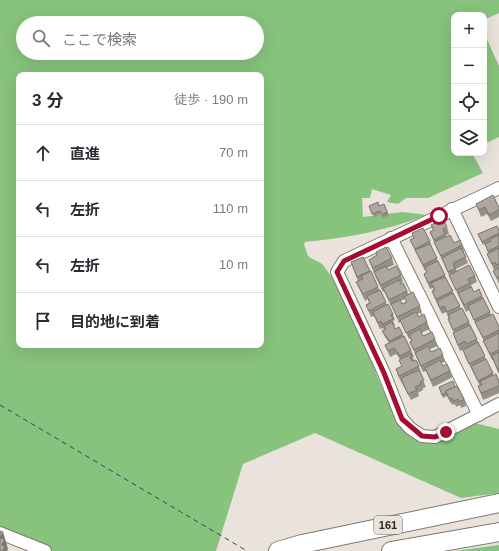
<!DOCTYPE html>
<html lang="ja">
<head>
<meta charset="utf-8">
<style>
	:root { --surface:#fff; --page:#f2f2f3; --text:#2b2b33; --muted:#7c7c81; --line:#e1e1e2 }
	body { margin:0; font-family:Helvetica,"Noto Sans JP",sans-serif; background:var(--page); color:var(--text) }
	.controls { position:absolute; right:12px; top:12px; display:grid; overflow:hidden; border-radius:8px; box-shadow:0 4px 16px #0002 }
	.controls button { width:36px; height:36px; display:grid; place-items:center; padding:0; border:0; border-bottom:1px solid var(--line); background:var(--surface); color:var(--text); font:20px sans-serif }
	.stop { position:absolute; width:12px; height:12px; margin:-9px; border:3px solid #a60c31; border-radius:50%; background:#fff }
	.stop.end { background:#a60c31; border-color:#fff; box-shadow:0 1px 4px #0008 }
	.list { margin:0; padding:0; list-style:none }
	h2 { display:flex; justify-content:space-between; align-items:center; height:52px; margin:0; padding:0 16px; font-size:17px }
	h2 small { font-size:13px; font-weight:400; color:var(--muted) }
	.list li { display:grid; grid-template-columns:26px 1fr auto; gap:12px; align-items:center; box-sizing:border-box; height:56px; padding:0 16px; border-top:1px solid var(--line) }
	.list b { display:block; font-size:15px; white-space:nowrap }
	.list em { font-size:13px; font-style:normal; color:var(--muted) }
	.icon { flex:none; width:22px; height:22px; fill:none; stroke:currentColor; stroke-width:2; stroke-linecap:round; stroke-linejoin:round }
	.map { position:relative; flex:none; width:499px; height:551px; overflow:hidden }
	.search { position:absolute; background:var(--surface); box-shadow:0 4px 16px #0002; left:16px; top:16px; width:248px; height:44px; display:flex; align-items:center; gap:10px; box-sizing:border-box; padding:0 14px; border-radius:22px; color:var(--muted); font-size:15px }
	.panel { position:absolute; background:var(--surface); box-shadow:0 4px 16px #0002; left:16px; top:72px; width:248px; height:276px; border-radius:8px }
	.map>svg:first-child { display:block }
	.forest { fill:#87c37c; fill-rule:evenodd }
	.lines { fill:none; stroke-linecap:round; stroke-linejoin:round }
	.ferry { stroke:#165077; stroke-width:1; stroke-dasharray:5 4; stroke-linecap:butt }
	.minor-casing { stroke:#7e7971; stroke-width:14 }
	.highway-casing { stroke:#7e7971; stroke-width:20 }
	.minor { stroke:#fff; stroke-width:12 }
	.highway { stroke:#fff; stroke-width:18 }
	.wall { fill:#959089; fill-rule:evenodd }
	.shaded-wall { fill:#79756f }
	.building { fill:#ada79f; stroke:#79756f }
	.route { stroke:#a60c31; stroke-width:5 }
	.labels { text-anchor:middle; stroke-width:3; stroke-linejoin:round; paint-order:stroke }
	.shield { fill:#e9e3db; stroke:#635f5b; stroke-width:1 }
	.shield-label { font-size:11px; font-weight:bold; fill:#292724 }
</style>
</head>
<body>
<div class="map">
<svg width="499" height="551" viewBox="0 0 499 551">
	<rect width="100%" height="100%" fill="#e9e3db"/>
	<g class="forest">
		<path d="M0,0h499v13l-15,7v-5h-30v138h18l11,20 -55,25h-22l-8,6 -11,-2 4,-7 -19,-6 -2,9h-8l1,19 39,-5 25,3c-38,15 -80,23 -122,27l-1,2 4,12c4,4 12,5 15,9 13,17 31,50 39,69 16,42 25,86 67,109l16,-4 30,-16 24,6v64l-38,5 -146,-65 -72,31 -27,87h-190l-26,-23zM23,23h234v30h-234zM19,75h242v270h-242z"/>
		<polygon points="484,33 499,66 499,137 484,144"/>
		<polygon points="499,545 499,551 455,551"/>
	</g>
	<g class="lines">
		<polyline class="ferry" points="0,405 247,551"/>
		<defs>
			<g id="minor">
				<polyline points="499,188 344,261 337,272 384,373 402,419 410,428 422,436 435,437 499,404"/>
				<polyline points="452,209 499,307"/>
				<polyline points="391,238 479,415"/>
				<polyline points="0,533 45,551"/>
			</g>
			<g id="highway">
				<polyline points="278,551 302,544 499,503"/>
				<polyline points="391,551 499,532"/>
			</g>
		</defs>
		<use href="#minor" class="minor-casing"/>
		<use href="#highway" class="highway-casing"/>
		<use href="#minor" class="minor"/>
		<use href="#highway" class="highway"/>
	</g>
	<g class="wall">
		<polygon points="384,204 389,215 383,218 381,214 374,217 369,206 379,206"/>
		<polygon points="476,204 499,208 499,217 491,221 487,214 481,217"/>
		<polygon points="431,225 447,227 449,234 446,235 446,236 454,243 462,245 464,252 463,252 468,263 456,269 457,272 475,276 477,282 471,285 472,287 474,292 479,289 491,315 499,327 499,374 493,360 492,360 486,347 484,341 469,310 466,312 437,249 430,232 433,230"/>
		<polygon points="499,230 499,284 493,271 498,268 494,270 490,260 487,254 488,253 485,244 490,241 483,245 478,234"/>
		<polygon points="412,233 430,241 432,248 438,261 461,309 469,322 493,375 499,381 499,393 483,400 478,386 480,386 465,356 463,350 467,348 460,351 453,333 454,333 448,319 449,319 446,312 442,314 434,297 432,291 434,290 433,288 430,289 424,274 427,272 426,270 425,271 413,246 410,240 414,238"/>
		<path d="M376,252l16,6 2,7 -7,3 1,2 13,5 2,7 -3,1 7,8 2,4 11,11 2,6 -5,2 2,3 8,5 3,7 -9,4 2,3 12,3 3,7 -8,3 1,3 12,3 2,7 -4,1 2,3 7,5 3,6 -20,10 -7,-16 -3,1 -10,-23 -3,-7h2l-2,-4 -1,1 -8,-17 -2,1 -7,-17h-1l-7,-15 -1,1 -7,-14 -7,-18 8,-4zM405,299l1,3 -4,2 -2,-3z"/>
		<polygon points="363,257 387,305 393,314 395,320 393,321 395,325 394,326 395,329 399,327 411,350 414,357 413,357 414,360 419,366 421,373 420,373 426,387 423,388 423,390 418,393 419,396 411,400 398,376 396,369 402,366 399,360 400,359 396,354 390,357 385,345 389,343 385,337 382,331 384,330 383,328 380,329 374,316 371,317 366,305 369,303 368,299 365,301 356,282 358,281 351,262"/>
		<polygon points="439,387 455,387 464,399 466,406 461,408 460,405 456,407 455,404 453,405 450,402 447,396 443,398"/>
	</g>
	<polygon class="shaded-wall" points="3,532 8,549 7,551 3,551 0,538"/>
	<g class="building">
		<polygon points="493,195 499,208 499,210 489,215 485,207 479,210 476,204"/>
		<polygon points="378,202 379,206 384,204 387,212 382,215 380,211 372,214 369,206"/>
		<polygon points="443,219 447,227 443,229 445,234 434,240 430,232 434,230 431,225"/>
		<polygon points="497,226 499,230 499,233 482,242 478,234"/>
		<polygon points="423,228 430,241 415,249 410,240 414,238 412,233"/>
		<polygon points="450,235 454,243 460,240 462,245 441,256 434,242"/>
		<polygon points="499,235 499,246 488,251 485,244 491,241 490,239"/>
		<polygon points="430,244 437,258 423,265 415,250"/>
		<polygon points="386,247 392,258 373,268 369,260 377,255 376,252"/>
		<polygon points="461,248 466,257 453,263 455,269 448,272 442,258"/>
		<polygon points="499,248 499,264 497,265 495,262 492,264 487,254"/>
		<polygon points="363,257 370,271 357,277 351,262"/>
		<polygon points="438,261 445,275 428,283 424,274 427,272 425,267"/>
		<polygon points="469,265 475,276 468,279 470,283 456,290 449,275"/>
		<polygon points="386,266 388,270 396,266 401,275 381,285 374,272"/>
		<polygon points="499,268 499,277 497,278 493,271"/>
		<polygon points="371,271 378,287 363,294 356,282 363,279 361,276"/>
		<polygon points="445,277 453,291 436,299 432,291 435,290 431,283"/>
		<polygon points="399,280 401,284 403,283 407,291 389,300 383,288"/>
		<polygon points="471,287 474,292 479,289 482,296 464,305 458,293"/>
		<polygon points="380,290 386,302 369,311 366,305 370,303 367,296"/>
		<polygon points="413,292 420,306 397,317 391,304 400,300 402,304 407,302 404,297"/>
		<polygon points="453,293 460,306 447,312 444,306 440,308 437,301"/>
		<polygon points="483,298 490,312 474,320 468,306"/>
		<polygon points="388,304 393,314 391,315 393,319 382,324 381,321 378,323 373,312"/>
		<polygon points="462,308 469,322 453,330 448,319 450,318 448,315"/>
		<polygon points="416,312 419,317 424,314 427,322 406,333 400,320"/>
		<polygon points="493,314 499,327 499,330 483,338 475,322"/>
		<polygon points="392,322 395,329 399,327 403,334 390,341 382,331 386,329 384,326"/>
		<polygon points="470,325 477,339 467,344 465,341 458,345 453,333"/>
		<polygon points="420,329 423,336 432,332 435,339 414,350 410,342 412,341 409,335"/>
		<polygon points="499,333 499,350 490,354 483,341"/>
		<polygon points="404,336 411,350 400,356 394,348 388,351 385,345"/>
		<polygon points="478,342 485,356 469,364 463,350"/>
		<polygon points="428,346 431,352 440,348 443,355 421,366 415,353"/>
		<polygon points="499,352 499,373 492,356"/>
		<polygon points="411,354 412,356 410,357 412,361 416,360 419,366 399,376 396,369 402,366 399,360"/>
		<polygon points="486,359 493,373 478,381 471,366"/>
		<polygon points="440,360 443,366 447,364 450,371 431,380 425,368"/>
		<polygon points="419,370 424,380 420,382 421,384 415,387 417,390 408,394 401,378"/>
		<polygon points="496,374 499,381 499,386 481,393 478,386 482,385 480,381"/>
		<polygon points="453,381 455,387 446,391 446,393 442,395 439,387"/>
		<polygon points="457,386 464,399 459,402 458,399 454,401 452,398 450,399 448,396 446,391"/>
		<polygon points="0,531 3,532 0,538 5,539 2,545 5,546 3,551 0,551"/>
	</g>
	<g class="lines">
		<polyline class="route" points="439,216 344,261 337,272 384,373 402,419 422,436 435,437 446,432"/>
	</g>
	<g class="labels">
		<rect class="shield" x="374" y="516" width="28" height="18" rx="3"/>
		<g class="shield-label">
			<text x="388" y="529">161</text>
		</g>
	</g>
</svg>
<div class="controls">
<button>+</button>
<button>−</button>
<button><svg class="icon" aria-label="locate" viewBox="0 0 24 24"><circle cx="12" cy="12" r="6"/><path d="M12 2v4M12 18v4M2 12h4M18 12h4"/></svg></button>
<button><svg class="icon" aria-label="layers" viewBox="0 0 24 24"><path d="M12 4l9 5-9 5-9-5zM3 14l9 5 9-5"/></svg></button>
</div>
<div class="stop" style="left:439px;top:216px"></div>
<div class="stop end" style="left:446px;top:432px"></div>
<div class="search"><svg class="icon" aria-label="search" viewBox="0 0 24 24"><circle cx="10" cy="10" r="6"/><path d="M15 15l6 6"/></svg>ここで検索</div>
<section class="panel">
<h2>3 分<small>徒歩 · 190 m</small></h2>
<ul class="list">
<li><svg class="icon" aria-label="ahead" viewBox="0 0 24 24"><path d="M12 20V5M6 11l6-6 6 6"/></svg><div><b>直進</b></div><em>70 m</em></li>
<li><svg class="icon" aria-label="left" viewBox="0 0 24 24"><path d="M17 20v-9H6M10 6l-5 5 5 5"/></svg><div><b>左折</b></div><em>110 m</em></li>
<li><svg class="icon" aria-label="left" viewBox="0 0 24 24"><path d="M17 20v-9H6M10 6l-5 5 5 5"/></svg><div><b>左折</b></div><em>10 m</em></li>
<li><svg class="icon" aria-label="arrive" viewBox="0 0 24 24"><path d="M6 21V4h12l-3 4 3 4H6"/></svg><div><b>目的地に到着</b></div></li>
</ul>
</section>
</div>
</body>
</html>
